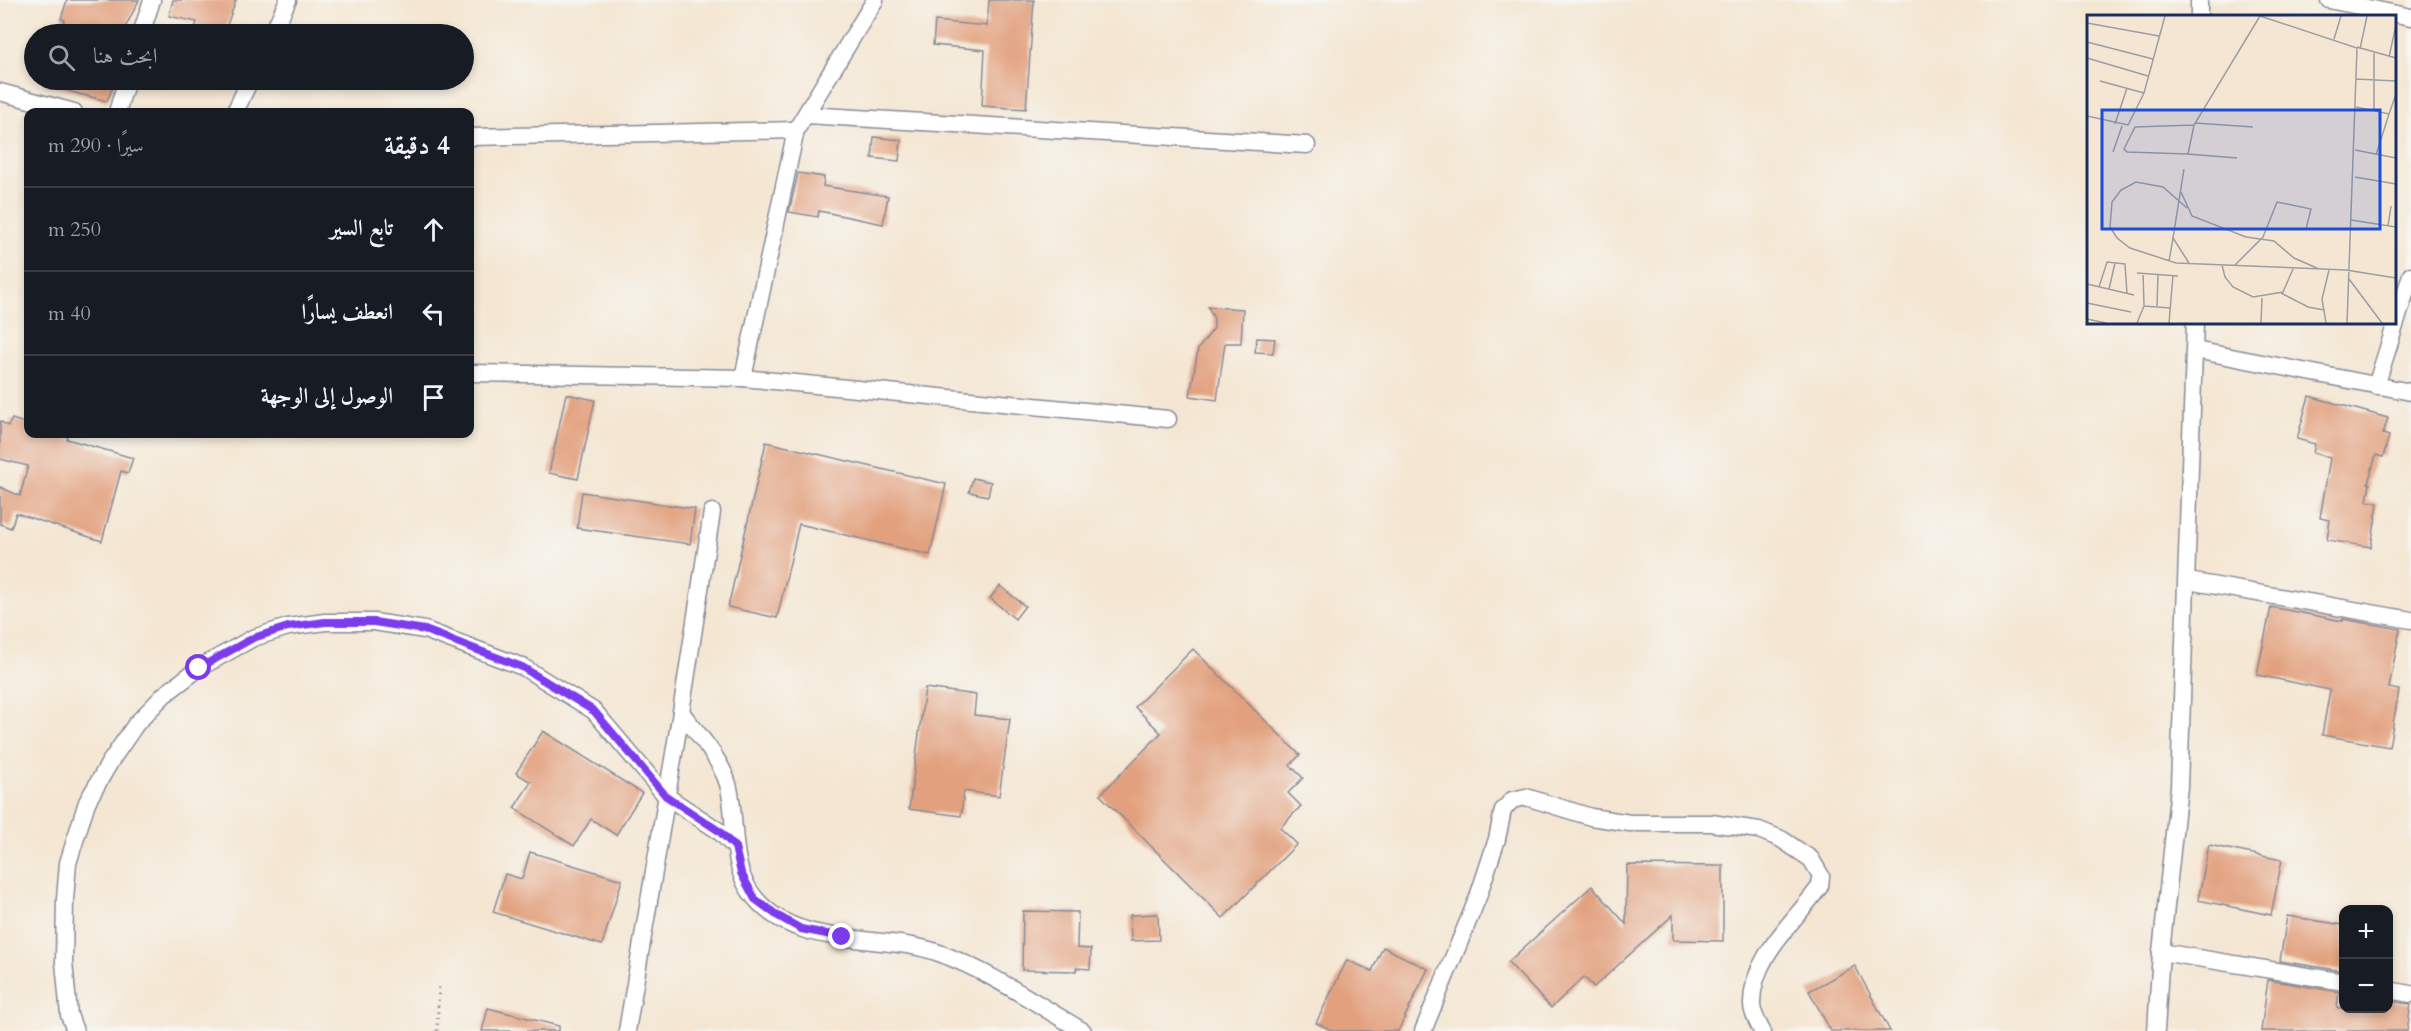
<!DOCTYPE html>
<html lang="ar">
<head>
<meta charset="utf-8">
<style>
	:root { --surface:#171b24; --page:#20242c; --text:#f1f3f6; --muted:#9ea1a6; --line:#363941 }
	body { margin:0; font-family:Cardo,Amiri,serif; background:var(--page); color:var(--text); direction:rtl }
	.controls { position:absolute; right:18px; bottom:18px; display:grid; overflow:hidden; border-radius:12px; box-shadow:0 3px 9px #0003 }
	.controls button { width:54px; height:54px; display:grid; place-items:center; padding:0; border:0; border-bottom:2px solid var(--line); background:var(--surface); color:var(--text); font:30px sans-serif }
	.stop { position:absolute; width:18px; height:18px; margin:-14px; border:4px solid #7c3aed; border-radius:50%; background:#fff }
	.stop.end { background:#7c3aed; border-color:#fff; box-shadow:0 2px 6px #0008 }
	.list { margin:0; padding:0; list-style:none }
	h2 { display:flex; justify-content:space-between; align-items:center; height:78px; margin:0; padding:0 24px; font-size:26px }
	h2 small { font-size:20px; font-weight:400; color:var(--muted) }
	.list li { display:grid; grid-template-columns:39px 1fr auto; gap:18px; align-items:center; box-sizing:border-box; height:84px; padding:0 24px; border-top:2px solid var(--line) }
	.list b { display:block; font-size:22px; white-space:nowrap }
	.list em { font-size:20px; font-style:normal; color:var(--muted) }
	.icon { flex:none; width:33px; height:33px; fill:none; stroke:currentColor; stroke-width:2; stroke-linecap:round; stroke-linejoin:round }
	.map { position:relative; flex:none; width:2411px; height:1031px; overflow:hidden; direction:ltr }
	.search { position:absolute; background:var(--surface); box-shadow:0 3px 9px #0003; left:24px; top:24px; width:450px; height:66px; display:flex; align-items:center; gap:15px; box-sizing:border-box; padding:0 21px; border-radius:33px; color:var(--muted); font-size:22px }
	.panel { position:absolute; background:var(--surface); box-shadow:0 3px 9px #0003; left:24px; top:108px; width:450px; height:330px; border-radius:12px; direction:rtl }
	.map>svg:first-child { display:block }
	.building { fill:#e2a07e }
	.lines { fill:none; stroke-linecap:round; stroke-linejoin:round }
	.street-casing { stroke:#888a98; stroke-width:19 }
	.path { stroke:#888a98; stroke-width:3; stroke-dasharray:1.5 4.5; stroke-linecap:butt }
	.street { stroke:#fff; stroke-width:16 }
	.route { stroke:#7c3aed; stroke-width:8 }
	.inset-road { fill:none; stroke:#9d9da4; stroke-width:1.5 }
	.view { fill:#1d4ed8; fill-opacity:0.15; stroke:#1d4ed8; stroke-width:3 }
	.inset-edge { fill:none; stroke:#1b2f5e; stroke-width:3 }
</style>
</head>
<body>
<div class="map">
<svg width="2411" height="1031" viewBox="0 0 2411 1031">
	<rect width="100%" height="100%" fill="#f6f6f2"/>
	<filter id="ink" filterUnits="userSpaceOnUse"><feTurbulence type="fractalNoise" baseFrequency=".0167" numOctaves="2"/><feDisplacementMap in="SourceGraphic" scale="12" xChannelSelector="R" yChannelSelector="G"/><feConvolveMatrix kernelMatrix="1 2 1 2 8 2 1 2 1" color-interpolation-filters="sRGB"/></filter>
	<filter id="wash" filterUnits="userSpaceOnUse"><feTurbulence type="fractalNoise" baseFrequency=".008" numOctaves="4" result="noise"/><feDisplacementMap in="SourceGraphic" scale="24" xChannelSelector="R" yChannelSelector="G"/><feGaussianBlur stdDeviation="1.35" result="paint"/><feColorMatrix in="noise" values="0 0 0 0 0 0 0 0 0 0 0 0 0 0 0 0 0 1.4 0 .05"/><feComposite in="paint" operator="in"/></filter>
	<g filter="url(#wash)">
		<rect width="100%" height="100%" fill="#f4e6d2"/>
		<g id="blocks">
			<g class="building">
				<polygon points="67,0 139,0 122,34 58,34 65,20 61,19"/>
				<polygon points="173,0 236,0 226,28 220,27 217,34 193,34 197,22 169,16"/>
				<polygon points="989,0 1034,0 1026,109 982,106 985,50 933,45 935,21 987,26"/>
				<polygon points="44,80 116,80 107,101 44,85"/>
				<polygon points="874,137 901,140 899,161 872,158"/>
				<polygon points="798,173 824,177 823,186 888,196 883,224 819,211 818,217 789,212"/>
				<polygon points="1208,307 1243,309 1241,343 1225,343 1217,400 1190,396 1198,349 1214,328 1214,319"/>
				<polygon points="1257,338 1275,339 1273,353 1255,352"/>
				<polygon points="566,394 595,400 578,479 549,473"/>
				<polygon points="2309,396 2388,418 2383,434 2389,436 2383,457 2376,455 2368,483 2370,484 2367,501 2378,503 2371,547 2327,540 2330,520 2320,518 2330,458 2313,453 2315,444 2297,439"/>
				<polygon points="12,419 28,424 28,434 57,434 68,437 67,439 133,458 128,473 121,471 102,541 16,513 11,528 0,524 0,487 20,496 28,466 0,459 0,421 8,426"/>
				<polygon points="766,442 946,484 930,555 799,524 777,618 728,607"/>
				<polygon points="973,478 991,482 988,496 969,492"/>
				<polygon points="582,492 695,509 690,544 577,528"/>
				<polygon points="1000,586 1025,606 1015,619 990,598"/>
				<polygon points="2271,607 2343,621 2343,619 2400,629 2389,688 2399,690 2389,747 2322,735 2330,690 2257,675"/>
				<polygon points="1193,649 1300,755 1290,765 1303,778 1288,793 1301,806 1280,828 1297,844 1223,918 1100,795 1161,733 1135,707"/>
				<polygon points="925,688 976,695 974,715 1010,719 999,796 964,791 961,816 909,809"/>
				<polygon points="543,731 642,793 616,835 591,819 574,846 514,808 531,782 516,773"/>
				<polygon points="2209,845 2282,860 2271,915 2198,900"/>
				<polygon points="530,852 622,880 602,945 493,912 505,874 522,879"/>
				<polygon points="1627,865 1723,866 1723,941 1673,940 1673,915 1594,987 1584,977 1551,1008 1508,962 1592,886 1626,924"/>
				<polygon points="1023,911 1078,912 1077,948 1091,949 1090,969 1076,968 1076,971 1022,970"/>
				<polygon points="1158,914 1159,940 1131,941 1130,915"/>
				<polygon points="2287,916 2343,925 2343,971 2280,961"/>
				<polygon points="1383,947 1428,969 1398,1031 1333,1031 1316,1023 1347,960 1372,971"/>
				<polygon points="1855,966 1890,1031 1831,1031 1809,991"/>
				<polygon points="2268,980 2339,992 2337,1008 2388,1008 2388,1001 2411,1004 2407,1031 2261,1031"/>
				<polygon points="488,1008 559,1026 559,1031 482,1031"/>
			</g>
		</g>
	</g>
	<g filter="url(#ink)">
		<use href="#blocks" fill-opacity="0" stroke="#888a98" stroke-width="1.5"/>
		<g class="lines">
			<defs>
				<g id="street">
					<polyline points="875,0 796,130 743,378 1168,419"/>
					<polyline points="2329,0 2411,17"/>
					<polyline points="2199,16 2199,0"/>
					<polyline points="141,34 152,0"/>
					<polyline points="272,34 288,0"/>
					<polyline points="0,92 74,112"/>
					<polyline points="117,112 127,80"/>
					<polyline points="235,112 250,80"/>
					<polyline points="806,115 1307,145"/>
					<polyline points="470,137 796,130"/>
					<polyline points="2195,350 2411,392"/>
					<polyline points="470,373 743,378"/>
					<polyline points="2376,386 2411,275"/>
					<polyline points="2188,581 2411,620"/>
					<path d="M681,712c16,21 39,46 47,72 10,37 0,83 27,114 44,53 126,34 184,55 52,19 97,51 144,78"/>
					<polyline points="2161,952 2344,982"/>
					<polyline points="2388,990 2411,994"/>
					<polyline points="75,1031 69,1015 64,962 65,899 68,863 87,802 110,762 136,724 164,695 199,668 253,638 288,627 325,622 374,622 425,630 523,667 594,711 666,796 719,831 735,847"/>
					<polyline points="627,1031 681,712 712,512"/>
					<path d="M1423,1031l55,-134 19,-58 6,-29 9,-10 14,-3 65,20 39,6h81l48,7 22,9 30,20 10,17 -1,10c-26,37 -69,71 -68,119 0,8 6,18 10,26"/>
					<polyline points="2156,1031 2161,952 2179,787 2195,322"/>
				</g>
			</defs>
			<use href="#street" class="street-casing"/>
			<polyline class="path" points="437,1031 439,983"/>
			<use href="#street" class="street"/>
		</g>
	</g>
	<g class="lines" filter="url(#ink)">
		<polyline class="route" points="199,668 253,638 288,627 325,622 374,622 425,630 522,667 594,711 666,796 719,831 735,847 741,873 755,899 778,916 801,929 842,937"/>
	</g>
	<g transform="translate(2087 15)">
		<rect width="309" height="309" fill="#f4e6d2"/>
		<path class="inset-road" d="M173,1l97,32 -10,275M0,8l72,13M247,24l7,-23M0,27l66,17M270,32l39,11M273,34l7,-33M302,42l7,-32M0,43l61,18M269,64l40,2M13,66l44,12M269,92l33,7 7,-20M287,96v-58M0,101l41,9 16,-32 21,-77M108,108l58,4M28,109l12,-36M268,135l41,8M26,137l9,-26M101,139l-61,-2 -3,-3 11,-22 59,-2M289,140l13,-41M150,143l-49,-4 6,-29 66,-109M97,154l-11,69 16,25M268,162l41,7M94,177l11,24 54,21 28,4 20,17 25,11M100,193l-24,-21 -27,-5 -15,8 -9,12 -2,25 7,11 13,10 46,15 170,7 50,8M264,205l45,7M301,211l3,-20M82,246l4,-23M135,250l3,12 8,10 20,10 30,-5 10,-23M148,250l28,-28 14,-35 34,7 -5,20M50,258l41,3M56,258l1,32M262,264l33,44M0,269l47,11M12,272l8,-25 18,2 2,30M22,274l6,-26M194,278l27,14 16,3M0,288l44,9M70,291l1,-32M0,304l19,4M50,308l7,-17 27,2M82,308l4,-48M174,308l1,-25M239,308l-4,-24 7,-29"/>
		<path class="view" d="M15,95h278v119h-278z"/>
		<rect width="309" height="309" class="inset-edge"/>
	</g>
</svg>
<div class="controls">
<button>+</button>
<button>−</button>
</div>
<div class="stop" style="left:199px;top:668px"></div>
<div class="stop end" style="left:842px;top:937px"></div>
<div class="search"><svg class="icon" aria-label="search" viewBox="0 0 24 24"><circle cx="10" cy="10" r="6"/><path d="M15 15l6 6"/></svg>ابحث هنا</div>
<section class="panel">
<h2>4 دقيقة<small>سيرًا · 290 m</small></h2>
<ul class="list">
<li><svg class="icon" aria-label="ahead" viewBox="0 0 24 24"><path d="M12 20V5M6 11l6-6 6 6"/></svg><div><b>تابع السير</b></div><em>250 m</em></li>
<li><svg class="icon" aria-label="left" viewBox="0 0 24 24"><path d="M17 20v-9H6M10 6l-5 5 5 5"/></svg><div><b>انعطف يسارًا</b></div><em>40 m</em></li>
<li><svg class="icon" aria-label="arrive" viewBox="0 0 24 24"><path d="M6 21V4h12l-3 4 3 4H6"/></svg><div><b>الوصول إلى الوجهة</b></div></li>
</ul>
</section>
</div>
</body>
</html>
